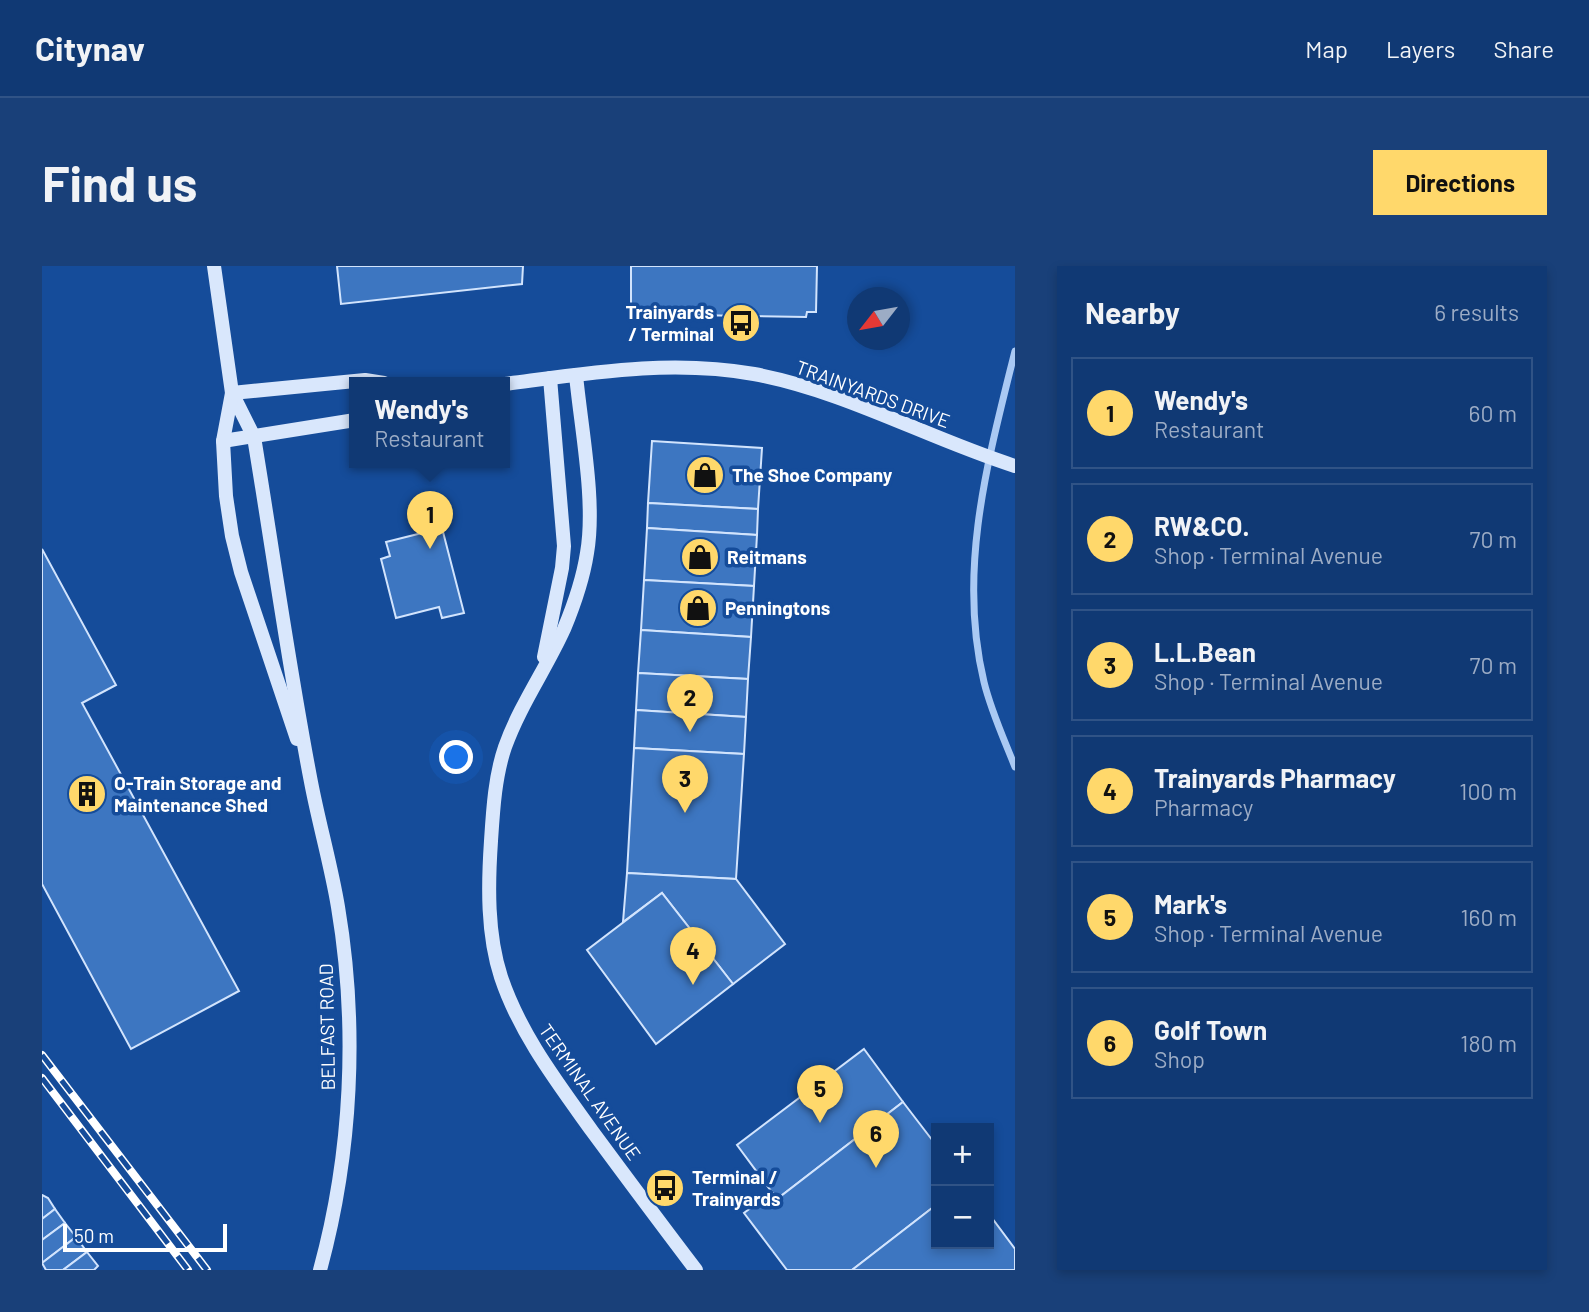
<!DOCTYPE html>
<html lang="en">
<head>
<meta charset="utf-8">
<style>
	:root { --surface:#103974; --page:#194079; --text:#f1f3f6; --muted:#9cacc5; --line:#305386; --accent:#ffd86b }
	body { margin:0; font-family:Barlow,sans-serif; background:var(--page); color:var(--text) }
	.controls { position:absolute; right:21px; bottom:21px; display:grid; overflow:hidden; border-radius:0px; box-shadow:0 4px 10px #0003 }
	.controls button { width:63px; height:63px; display:grid; place-items:center; padding:0; border:0; border-bottom:2px solid var(--line); background:var(--surface); color:var(--text); font:35px sans-serif }
	.compass { position:absolute; left:805px; top:21px; width:63px; height:63px; border-radius:50%; background:var(--surface); box-shadow:0 4px 10px #0003; rotate:239deg }
	.scale { position:absolute; left:21px; bottom:18px; width:164px; box-sizing:border-box; padding-left:7px; border:4px solid #fff; border-top:0; font-size:19px; line-height:24px; white-space:nowrap; color:#fff; -webkit-text-stroke:5px #154c9a; paint-order:stroke }
	.you { position:absolute; left:415px; top:492px; width:24px; height:24px; margin:-18px; border:5px solid #fff; border-radius:50%; background:#1a73e8; box-shadow:0 0 0 10px #1a73e833 }
	.badge { display:grid; place-items:center; width:46px; height:46px; border-radius:50%; background:var(--accent); color:#111; font-size:23px; font-weight:700 }
	.pin { position:absolute; translate:-50% -58px; filter:drop-shadow(0 2px 4px #0008) }
	.pin::after { content:''; position:absolute; top:37px; width:24px; height:21px; background:inherit; clip-path:polygon(0 0,100% 0,50% 100%) }
	.popup { position:absolute; left:307px; top:111px; width:161px; height:91px; box-sizing:border-box; display:grid; place-content:center; border-radius:0px; background:var(--surface); filter:drop-shadow(0 2px 5px #0005); font-size:23px; white-space:nowrap; color:var(--muted) }
	.popup b { font-size:26px; color:var(--text) }
	.popup::after { content:''; position:absolute; left:50%; top:100%; margin-left:-14px; border:14px solid transparent; border-top-color:var(--surface) }
	.list { margin:0; padding:0; list-style:none }
	h2 { display:flex; justify-content:space-between; align-items:center; height:91px; margin:0; padding:0 28px; font-size:30px }
	h2 small { font-size:23px; font-weight:400; color:var(--muted) }
	.list li { display:grid; grid-template-columns:46px 1fr auto; gap:21px; align-items:center; box-sizing:border-box; height:112px; margin:0 14px 14px; padding:0 14px; border:2px solid var(--line); border-radius:0px }
	.list b { display:block; font-size:26px; white-space:nowrap }
	.list p { margin:0; font-size:23px; white-space:nowrap; color:var(--muted) }
	.list em { font-size:23px; font-style:normal; color:var(--muted) }
	.map { position:relative; flex:none; width:973px; height:1004px; overflow:hidden; border-radius:0px }
	header { display:flex; align-items:center; gap:42px; box-sizing:border-box; height:98px; padding:0 35px; background:var(--surface); border-bottom:2px solid var(--line) }
	header strong { font-size:33px }
	nav { display:flex; gap:38px; margin-inline-start:auto; font-size:24px }
	.intro { display:flex; align-items:center; justify-content:space-between; box-sizing:border-box; height:168px; padding:0 42px }
	h1 { margin:0; font-size:49px }
	.button { padding:18px 32px; border-radius:0px; background:var(--accent); color:#111; font-size:24px; font-weight:700 }
	main { display:flex; gap:42px; padding:0 42px }
	aside { flex:1; background:var(--surface); border-radius:0px; box-shadow:0 4px 10px #0003 }
	.map>svg:first-child { display:block }
	.building { fill:#3d76c1; stroke:#d2e4fd; stroke-width:2 }
	.lines { fill:none; stroke-linecap:round; stroke-linejoin:round }
	.street { stroke:#aac9f3; stroke-width:7 }
	.secondary { stroke:#d9e7fc; stroke-width:14 }
	.rail-casing { stroke:#fff; stroke-width:8 }
	.rail { stroke:#154c9a; stroke-width:5; stroke-dasharray:16; stroke-linecap:butt }
	.labels { text-anchor:middle; stroke-width:7; stroke-linejoin:round; paint-order:stroke }
	.poi-label { font-size:19px; font-weight:bold; fill:#fff; stroke:#154c9a; text-anchor:start }
	.street-label { font-size:19px; fill:#fff; stroke:#154c9a }
</style>
</head>
<body>
<header>
<strong>Citynav</strong>
<nav><a>Map</a><a>Layers</a><a>Share</a></nav>
</header>
<div class="intro"><h1>Find us</h1><a class="button">Directions</a></div>
<main>
<div class="map">
<svg width="973" height="1004" viewBox="0 0 973 1004">
	<rect width="100%" height="100%" fill="#154c9a"/>
	<g class="building">
		<polygon points="295,0 481,0 480,18 299,38"/>
		<polygon points="589,0 775,0 774,46 765,46 764,51 589,48"/>
		<polygon points="610,175 720,182 716,243 606,237"/>
		<polygon points="606,237 716,243 715,269 605,262"/>
		<polygon points="400,262 422,347 400,352 397,341 354,352 339,293 348,290 344,276"/>
		<polygon points="605,262 715,269 712,320 602,314"/>
		<polygon points="0,283 74,419 40,437 197,725 89,783 0,618"/>
		<polygon points="602,314 712,320 709,371 599,364"/>
		<polygon points="599,364 709,371 706,413 596,407"/>
		<polygon points="596,407 706,413 704,451 594,444"/>
		<polygon points="594,444 704,451 702,488 592,482"/>
		<polygon points="592,482 702,488 694,613 585,607"/>
		<polygon points="585,607 694,613 743,678 691,718 620,627 581,656"/>
		<polygon points="620,627 691,718 614,778 545,684"/>
		<polygon points="822,783 861,836 735,933 695,879"/>
		<polygon points="861,836 894,879 894,939 810,1004 745,1004 702,947 730,926 735,933"/>
		<polygon points="0,929 6,932 13,943 0,953"/>
		<polygon points="894,939 894,978 947,978 947,948 973,983 973,1004 810,1004"/>
		<polygon points="13,943 23,957 0,974 0,953"/>
		<polygon points="23,957 34,971 0,997 0,974"/>
		<polygon points="34,971 45,986 21,1004 4,1004 0,997"/>
		<polygon points="45,986 56,1000 52,1004 21,1004"/>
	</g>
	<g class="lines">
		<path class="street" d="M973,85c-27,109 -58,219 -31,331 7,29 20,57 31,85"/>
		<g class="secondary">
			<path d="M172,0l18,127 22,44c19,115 35,231 57,345 8,42 20,83 27,125 20,119 14,246 -18,363"/>
			<path d="M534,109c5,53 20,127 11,178 -4,26 -13,52 -23,76 -18,40 -44,76 -59,118 -10,29 -12,63 -14,94 -3,44 -4,93 10,136 19,57 56,105 91,154 34,46 69,93 104,139"/>
			<path d="M463,118c84,-11 165,-25 249,-10 91,17 173,64 261,92"/>
			<polyline points="190,127 181,175 184,230 190,270 199,306 255,473"/>
			<polyline points="190,127 323,114 342,117"/>
			<polyline points="181,175 313,154"/>
			<polyline points="502,391 520,302 522,280 508,112"/>
		</g>
		<defs>
			<g id="rail">
				<polyline points="0,789 165,1004"/>
				<polyline points="0,812 146,1004"/>
			</g>
		</defs>
		<use href="#rail" class="rail-casing"/>
		<use href="#rail" class="rail"/>
	</g>
	<defs>
		<symbol id="bus-disc" viewBox="-11 -11 22 22"><circle r="9.5" fill="#ffd86b" stroke="#154c9a"/><path d="M-5-6H5V4H4V6H2V4H-2V6H-4V4H-5ZM-3.5-4V0h7V-4ZM-3.5 1.2v1.5H-2V1.2ZM2 1.2v1.5H3.5V1.2Z" fill="#111"/></symbol>
		<symbol id="shop-disc" viewBox="-11 -11 22 22"><circle r="9.5" fill="#ffd86b" stroke="#154c9a"/><path d="M-5-2.5h2.3a2.7 3.5 0 0 1 5.4 0H5L5.5 6h-11ZM-1.5-2.5h3a1.5 2.3 0 0 0-3 0Z" fill="#111"/></symbol>
		<symbol id="building-disc" viewBox="-11 -11 22 22"><circle r="9.5" fill="#ffd86b" stroke="#154c9a"/><path d="M-4-6H4V6H1V3H-1V6H-4ZM-2.5-4.3h1.7v1.8h-1.7ZM.8-4.3h1.7v1.8H.8ZM-2.5-1h1.7V.8h-1.7ZM.8-1h1.7V.8H.8Z" fill="#111"/></symbol>
	</defs>
	<g fill-rule="evenodd">
		<use href="#bus-disc" x="677" y="35" width="44" height="44"/>
		<use href="#shop-disc" x="641" y="187" width="44" height="44"/>
		<use href="#shop-disc" x="636" y="269" width="44" height="44"/>
		<use href="#shop-disc" x="634" y="320" width="44" height="44"/>
		<use href="#building-disc" x="23" y="506" width="44" height="44"/>
		<use href="#bus-disc" x="601" y="900" width="44" height="44"/>
	</g>
	<g class="labels">
		<g class="poi-label">
			<text x="672" y="53" text-anchor="end">Trainyards<tspan x="672" dy="22">/ Terminal</tspan></text>
			<text x="690" y="216">The Shoe Company</text>
			<text x="685" y="298">Reitmans</text>
			<text x="683" y="349">Penningtons</text>
			<text x="72" y="524">O-Train Storage and<tspan x="72" dy="22">Maintenance Shed</tspan></text>
			<text x="650" y="918">Terminal /<tspan x="650" dy="22">Trainyards</tspan></text>
		</g>
		<g class="street-label">
			<text transform="translate(831 128) rotate(20)" y="7">TRAINYARDS DRIVE</text>
			<text transform="translate(285 761) rotate(-91)" y="7">BELFAST ROAD</text>
			<text transform="translate(548 826) rotate(55)" y="7">TERMINAL AVENUE</text>
		</g>
	</g>
</svg>
<div class="controls">
<button>+</button>
<button>−</button>
</div>
<svg class="compass" viewBox="-18 -18 36 36"><path d="M0-13l5 13h-10z" fill="#e53935"/><path d="M0 13l5-13h-10z" fill="#9cacc5"/></svg>
<div class="scale">50 m</div>
<div class="you"></div>
<div class="pin badge" style="left:388px;top:283px">1</div>
<div class="popup"><b>Wendy's</b>Restaurant</div>
<div class="pin badge" style="left:648px;top:466px">2</div>
<div class="pin badge" style="left:643px;top:547px">3</div>
<div class="pin badge" style="left:651px;top:719px">4</div>
<div class="pin badge" style="left:778px;top:857px">5</div>
<div class="pin badge" style="left:834px;top:902px">6</div>
</div>
<aside>
<h2>Nearby<small>6 results</small></h2>
<ul class="list">
<li><span class="badge">1</span><div><b>Wendy's</b><p>Restaurant</p></div><em>60 m</em></li>
<li><span class="badge">2</span><div><b>RW&amp;CO.</b><p>Shop · Terminal Avenue</p></div><em>70 m</em></li>
<li><span class="badge">3</span><div><b>L.L.Bean</b><p>Shop · Terminal Avenue</p></div><em>70 m</em></li>
<li><span class="badge">4</span><div><b>Trainyards Pharmacy</b><p>Pharmacy</p></div><em>100 m</em></li>
<li><span class="badge">5</span><div><b>Mark's</b><p>Shop · Terminal Avenue</p></div><em>160 m</em></li>
<li><span class="badge">6</span><div><b>Golf Town</b><p>Shop</p></div><em>180 m</em></li>
</ul>
</aside>
</main>
</body>
</html>
